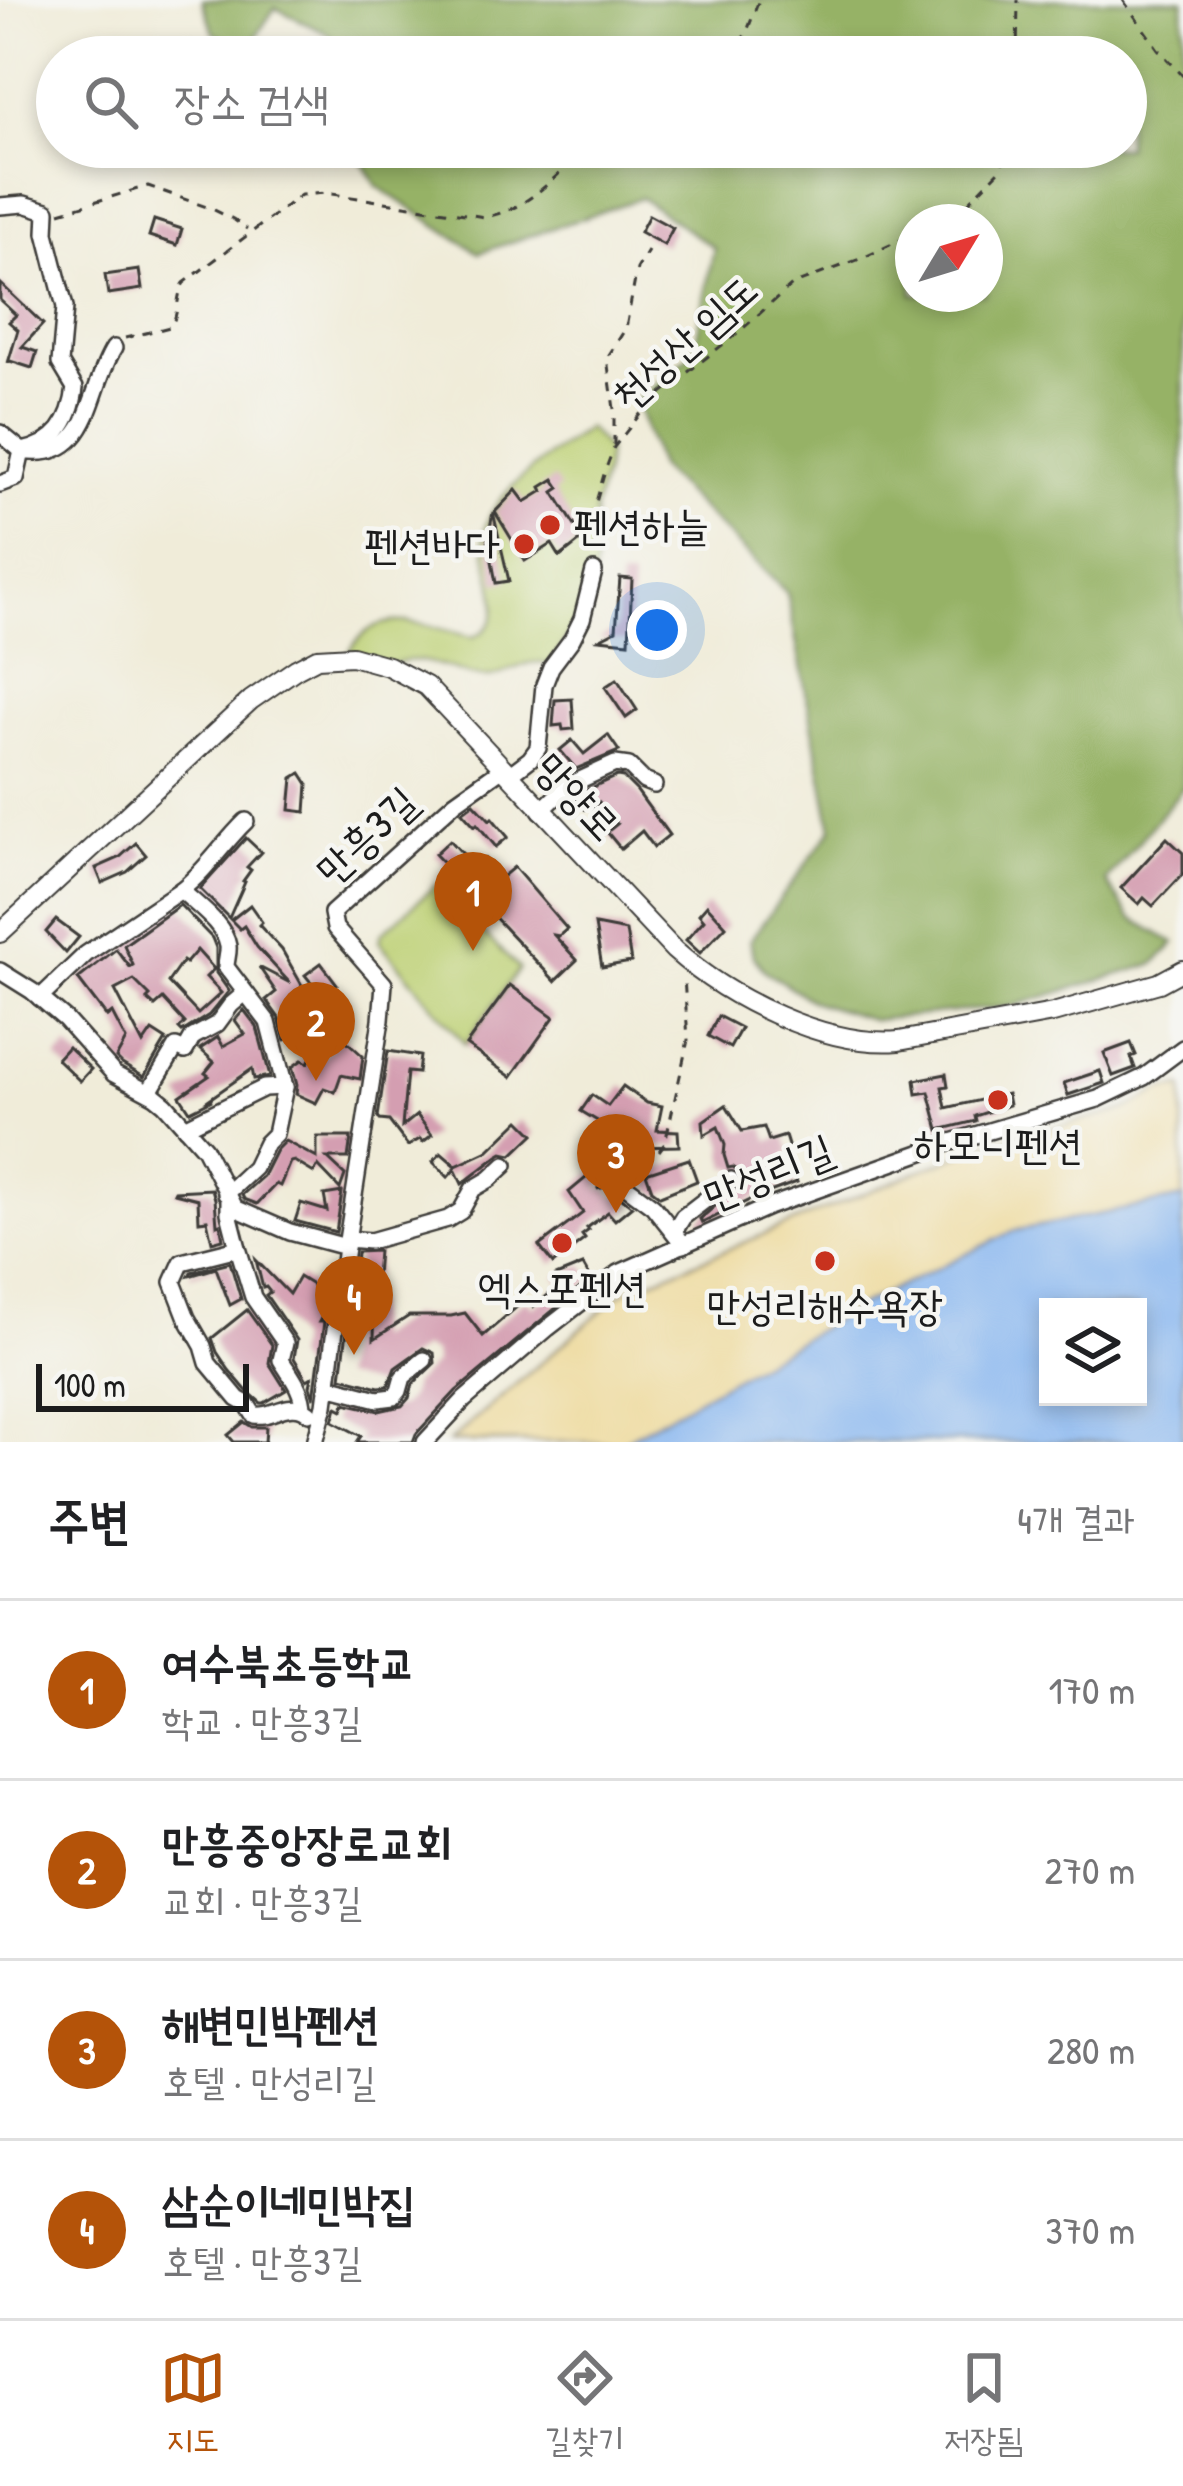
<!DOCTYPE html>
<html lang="ko">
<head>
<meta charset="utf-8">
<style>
	:root { --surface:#fff; --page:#f6f6f6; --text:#202124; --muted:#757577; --line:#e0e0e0; --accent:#b45309 }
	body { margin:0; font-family:"Patrick Hand","Poor Story",sans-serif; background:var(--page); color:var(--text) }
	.controls { position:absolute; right:36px; bottom:36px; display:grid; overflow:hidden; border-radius:0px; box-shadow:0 6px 18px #0003 }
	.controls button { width:108px; height:108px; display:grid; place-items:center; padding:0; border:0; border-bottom:3px solid var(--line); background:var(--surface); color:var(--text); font:60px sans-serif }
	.compass { position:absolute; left:895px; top:204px; width:108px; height:108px; border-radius:50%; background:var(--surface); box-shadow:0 6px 18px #0003; rotate:52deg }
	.scale { position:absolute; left:36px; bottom:30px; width:213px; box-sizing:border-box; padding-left:12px; border:6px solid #1c1c1c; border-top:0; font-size:33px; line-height:42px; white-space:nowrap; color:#1c1c1c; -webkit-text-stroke:9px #f6f6f2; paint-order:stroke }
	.you { position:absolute; left:657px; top:630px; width:42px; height:42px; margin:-30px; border:9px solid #fff; border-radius:50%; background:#1a73e8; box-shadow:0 0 0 18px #1a73e833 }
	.badge { display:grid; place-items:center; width:78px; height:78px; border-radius:50%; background:var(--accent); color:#fff; font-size:39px; font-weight:700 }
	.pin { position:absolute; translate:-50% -99px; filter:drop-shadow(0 3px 6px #0008) }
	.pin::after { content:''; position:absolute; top:63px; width:42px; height:36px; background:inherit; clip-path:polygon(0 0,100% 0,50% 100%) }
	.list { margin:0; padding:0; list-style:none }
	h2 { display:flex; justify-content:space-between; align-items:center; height:156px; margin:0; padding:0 48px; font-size:51px }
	h2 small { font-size:39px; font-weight:400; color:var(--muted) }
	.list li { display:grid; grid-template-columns:78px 1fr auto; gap:36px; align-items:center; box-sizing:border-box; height:180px; padding:0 48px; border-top:3px solid var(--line) }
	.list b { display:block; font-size:45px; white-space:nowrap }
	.list p { margin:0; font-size:39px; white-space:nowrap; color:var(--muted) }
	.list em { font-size:39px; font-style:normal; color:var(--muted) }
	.icon { flex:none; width:66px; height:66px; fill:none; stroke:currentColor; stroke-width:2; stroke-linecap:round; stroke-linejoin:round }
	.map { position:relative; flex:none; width:1183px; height:1442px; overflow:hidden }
	.search { position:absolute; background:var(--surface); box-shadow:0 6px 18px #0003; left:36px; right:36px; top:36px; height:132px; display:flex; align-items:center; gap:30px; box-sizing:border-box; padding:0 42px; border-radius:66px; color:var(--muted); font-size:45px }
	.sheet { height:876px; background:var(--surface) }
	nav { display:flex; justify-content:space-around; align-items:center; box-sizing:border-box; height:168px; border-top:3px solid var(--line); background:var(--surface); font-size:33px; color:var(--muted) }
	nav a { display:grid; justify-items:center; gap:6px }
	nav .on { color:var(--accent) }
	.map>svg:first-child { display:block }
	.green { fill:#bdd074; stroke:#6c7648; stroke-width:3 }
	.forest { fill:#96b266; stroke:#596741; stroke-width:3; fill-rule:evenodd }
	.sand { fill:#eeda9e; stroke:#857b5d; stroke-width:3 }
	.water { fill:#84b4ef; stroke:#506886; stroke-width:3; fill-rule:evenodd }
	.building { fill:#d49eb1; fill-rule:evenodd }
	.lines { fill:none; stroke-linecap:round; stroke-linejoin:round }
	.minor-casing { stroke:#3c3b38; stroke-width:20 }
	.major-casing { stroke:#3c3b38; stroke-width:22 }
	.path { stroke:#3c3b38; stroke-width:3; stroke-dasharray:9 9; stroke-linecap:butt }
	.minor { stroke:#fff; stroke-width:15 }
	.major { stroke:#fff; stroke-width:18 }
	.poi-dot { fill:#c8321e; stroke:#f6f6f2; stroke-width:4.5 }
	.labels { text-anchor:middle; stroke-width:9; stroke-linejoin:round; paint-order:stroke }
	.street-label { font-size:42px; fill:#1c1c1c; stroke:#f6f6f2 }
	.poi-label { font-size:42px; fill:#1c1c1c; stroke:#f6f6f2 }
</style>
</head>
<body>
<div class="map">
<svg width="1183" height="1442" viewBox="0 0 1183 1442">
	<rect width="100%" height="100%" fill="#f6f6f2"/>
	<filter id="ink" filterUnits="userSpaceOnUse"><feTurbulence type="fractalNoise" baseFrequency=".00833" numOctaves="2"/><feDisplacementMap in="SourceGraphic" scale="24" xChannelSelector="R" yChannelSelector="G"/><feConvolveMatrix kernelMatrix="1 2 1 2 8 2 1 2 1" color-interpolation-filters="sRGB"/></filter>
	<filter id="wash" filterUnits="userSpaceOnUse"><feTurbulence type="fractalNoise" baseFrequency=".004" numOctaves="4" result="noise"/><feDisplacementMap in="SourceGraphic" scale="48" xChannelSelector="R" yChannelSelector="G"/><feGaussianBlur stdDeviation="2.7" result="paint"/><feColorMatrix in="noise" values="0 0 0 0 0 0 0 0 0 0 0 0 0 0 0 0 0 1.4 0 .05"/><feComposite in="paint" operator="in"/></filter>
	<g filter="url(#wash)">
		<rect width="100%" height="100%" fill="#f0ecd9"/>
		<g class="green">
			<path d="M588,428l19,22 -2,21 -11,38 2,49 -6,36 -39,73c-22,-16 -45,14 -71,10 -32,-5 -59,-27 -92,-11l-41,-10c29,-56 79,-29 126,-19 48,-18 2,-78 13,-112 13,-39 70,-74 102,-97z"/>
			<polygon points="436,885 519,969 465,1044 379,941 381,934"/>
		</g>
		<path class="forest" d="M202,0h981v788l-77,93 25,37 44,25 -21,21 -141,42 -139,14 -60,-18 -49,-31 -12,-15 -3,-16 82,-111 -45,-236 -129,-126 -22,-66 58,-49 20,-104 -73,-50 -162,55 -102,-67 -23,-39h772v-90h-795l-1,-22 -55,-27 -28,42 -33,-17zM913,222h72v72h-72z"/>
		<polygon class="sand" points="1183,1087 1183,1198 1014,1231 863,1304 622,1442 449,1442 623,1292 978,1147 1125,1110 1162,1090"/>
		<path class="water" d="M1183,1198v244h-561l241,-138 151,-73zM1048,1307h90v90h-90z"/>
		<g id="blocks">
			<g class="building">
				<polygon points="649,215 673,228 664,245 640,232"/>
				<polygon points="154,220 182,229 177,245 149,236"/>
				<polygon points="139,270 142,289 108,294 105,275"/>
				<polygon points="0,283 43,324 22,347 37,352 32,368 10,361 8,363 18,330 9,322 16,315 0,300"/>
				<polygon points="554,479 560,488 554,492 583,539 560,557 552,544 525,561 495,512 516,490 525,502 543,491 541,487"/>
				<polygon points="493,512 509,581 496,583 488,539"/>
				<polygon points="620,578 632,579 629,642 599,639 616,630"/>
				<polygon points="617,679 637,710 626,718 605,687"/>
				<polygon points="572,699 574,729 563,730 562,725 553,726 555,700"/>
				<polygon points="608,735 619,751 576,769 560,750 572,740 584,754"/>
				<polygon points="301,773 308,784 306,812 290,810 293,778"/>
				<polygon points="617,776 623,777 637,791 669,835 654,847 642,831 621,849 607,832 617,824 599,802 592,808 589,805 585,809 574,796"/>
				<polygon points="474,803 490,820 492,818 508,837 496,847 477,824 475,826 462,812"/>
				<polygon points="246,838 261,852 247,867 251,870 243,881 245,882 229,918 200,889"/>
				<polygon points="1167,838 1183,853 1183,874 1153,906 1144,898 1139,904 1121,888"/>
				<polygon points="450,840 475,867 484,858 502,877 514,867 567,929 559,936 554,935 577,960 555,981 435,854"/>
				<polygon points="136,843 146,855 127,872 102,883 96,868 119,858"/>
				<path d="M180,905l32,33 4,10v25l13,18 -20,24 -27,17 -3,-3 6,-6 -22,-24 -8,7 -8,-7 3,-3 -16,-16 -19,10 28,54 9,-13 14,9 -22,37 -22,-13 -6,-6 10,-18 -14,-27 -5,4 -29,-38 38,-30 14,18 3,-2 -9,-20zM197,950l17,19 -8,8 15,16 -23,21 -30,-32 15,-21 3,2z"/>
				<polygon points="250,905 262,922 259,925 282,950 307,994 301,995 307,1013 292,1017 297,1037 285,1040 279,1018 266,1000 276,992 259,967 290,983 257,947 244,926 240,929 231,920"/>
				<polygon points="707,905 726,926 700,953 686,940 704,920 699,914"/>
				<polygon points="56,920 79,937 66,953 46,932"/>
				<polygon points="595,925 626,931 631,962 602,967"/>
				<polygon points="321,963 337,984 322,996 305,975"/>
				<polygon points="510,985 554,1017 511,1077 466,1045"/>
				<polygon points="244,1010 257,1027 270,1076 254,1079 252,1069 208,1100 212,1100 190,1111 180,1096 209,1076 205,1073 214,1062 200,1049 218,1037 223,1046 245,1034 235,1020"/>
				<polygon points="718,1016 741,1028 730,1048 708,1036"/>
				<polygon points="342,1037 363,1056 360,1079 341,1075 335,1092 324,1088 316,1103 296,1094 297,1085 292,1067 302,1060 308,1063 310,1059 319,1062"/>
				<polygon points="1131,1043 1136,1055 1131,1057 1135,1068 1113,1076 1104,1053"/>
				<polygon points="68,1047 91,1069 80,1081 57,1059"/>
				<polygon points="388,1051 420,1056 418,1073 407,1072 402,1127 417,1115 432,1135 423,1142 420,1139 408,1146 389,1121 380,1120 378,1117"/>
				<polygon points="1100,1071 1104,1083 1068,1095 1064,1083"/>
				<polygon points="946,1074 948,1086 942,1087 946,1108 1007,1094 1009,1105 975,1116 976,1121 939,1130 929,1092 917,1094 915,1080"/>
				<polygon points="623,1086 647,1103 662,1106 657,1130 678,1131 679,1146 636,1147 624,1161 604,1141 614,1131 581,1111 592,1095 608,1106"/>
				<polygon points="726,1105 742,1131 764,1127 769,1141 785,1136 790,1152 786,1153 797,1182 756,1197 702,1223 700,1219 742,1183 740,1172 733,1167 728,1168 724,1155 725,1145 718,1127 704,1135 703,1121"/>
				<polygon points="520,1120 534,1134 512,1155 503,1153 498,1156 462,1184 455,1169 448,1177 433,1162 441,1153 456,1166 488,1151"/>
				<polygon points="317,1137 351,1137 348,1158 327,1158 345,1175 340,1189 318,1166 314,1173 294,1161 290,1162 280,1186 276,1184 257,1204 244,1199 242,1195 263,1176 276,1150 285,1141 317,1158"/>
				<polygon points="689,1159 697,1181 660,1196 652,1190 646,1173"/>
				<polygon points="593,1172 603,1184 597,1189 605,1187 614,1197 617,1194 632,1206 615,1220 608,1212 587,1228 589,1230 582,1235 585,1239 553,1264 539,1246 583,1213 569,1192"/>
				<polygon points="212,1189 215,1199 217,1225 220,1224 223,1239 212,1242 207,1220 199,1221 198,1199 174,1193 175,1191"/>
				<polygon points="342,1192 336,1232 295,1221 301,1203 327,1211 324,1195"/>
				<polygon points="378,1251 376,1276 358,1275 359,1265 356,1265 357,1252"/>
				<polygon points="256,1260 289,1294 299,1277 328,1295 325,1311 319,1322 324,1322 314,1398 310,1386 312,1377 307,1380 294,1358 297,1340 266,1295 270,1292 266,1287 263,1288"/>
				<polygon points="230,1262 241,1299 230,1305 216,1268 189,1276 191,1272"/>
				<polygon points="583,1265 591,1279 456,1391 416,1434 413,1442 357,1442 361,1436 333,1421 337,1407 343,1410 345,1403 379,1411 402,1406 409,1398 413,1384 435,1363 434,1353 423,1348 395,1368 388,1386 379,1387 341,1377 351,1301 375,1302 374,1339 409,1316 451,1316 465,1313 483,1336 526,1299 533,1307 562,1284 556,1276"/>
				<polygon points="247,1310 272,1345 269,1363 286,1390 264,1403 261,1403 246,1390 229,1370 217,1352 212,1338"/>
				<polygon points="244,1422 252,1427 266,1427 265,1442 234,1442 228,1435"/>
			</g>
		</g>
	</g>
	<g filter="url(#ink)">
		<use href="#blocks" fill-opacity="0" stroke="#3c3b38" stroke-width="3"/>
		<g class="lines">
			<defs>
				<g id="minor">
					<path d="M0,206l24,-2 23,7 -1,22 19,74 -5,56 15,25c-4,34 -19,56 -53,63l-22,-18"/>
					<path d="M0,484l16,-6 6,-27c71,12 65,-61 92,-103"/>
					<polyline points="509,775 530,759 538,748 544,685 551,667 572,639 582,619 594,571"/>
					<polyline points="541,811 567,786 615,764 629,766 644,781 654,785"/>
					<path d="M181,890c25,-19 42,-47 65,-69"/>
					<polyline points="0,971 32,991 65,1019 114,1074 155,1096 165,1104 204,1148 235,1208 290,1232 346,1247 325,1405 315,1442"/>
					<path d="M40,998l46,-44 95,-64c15,15 43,33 47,56 1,7 -2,14 -2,21l42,55 17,65 -10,47 -9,9 -12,25 -28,26"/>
					<polyline points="149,1092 176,1047 185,1051 193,1037 217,1024 231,1005 245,993"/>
					<polyline points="185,1127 264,1088 285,1087"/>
					<polyline points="611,1175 653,1206 684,1245"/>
					<path d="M229,1200v13l9,35 15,49 32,46 -4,17c9,15 22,30 22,49l6,4"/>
					<polyline points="674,1232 683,1217 731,1180"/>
					<polyline points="348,1239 370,1241 448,1219 461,1211 473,1189 490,1179 505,1165"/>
					<polyline points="346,1247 381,1020 384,984 335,928 332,913 455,802 503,768"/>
					<path d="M238,1248l-56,14 -9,20 14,36 16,28 5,17 30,36 9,5 7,11c18,3 30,-13 49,-6"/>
					<polyline points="328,1386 378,1399 394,1397 399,1391 403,1377 424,1360"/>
					<polyline points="425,1442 464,1400 548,1328 619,1273 768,1207 948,1143 1098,1099 1144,1077 1183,1048"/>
				</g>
				<path id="major" d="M0,933l251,-233 45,-31 21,-11 35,-2 36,10 38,20 248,264c55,49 151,97 225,91l154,-28 106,-30 24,-13"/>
			</defs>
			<use href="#minor" class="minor-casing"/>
			<use href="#major" class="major-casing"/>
			<g class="path">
				<polyline points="1123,0 1158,49 1183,76"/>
				<polyline points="728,57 746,34 759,0"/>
				<polyline points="1017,57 1018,0"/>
				<polyline points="60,212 148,186 212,209 233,219 247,229"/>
				<polyline points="937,222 960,211 1002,168 1006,147"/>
				<path d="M125,338l45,-11c10,-12 5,-30 14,-44l117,-88 24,-2 160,24c46,-8 69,-42 104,-70"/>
				<polyline points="614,445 614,409 607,358 626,328 637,269 648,251"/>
				<polyline points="596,554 594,509 605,471 614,447 649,403 740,331 792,285 865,257 913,234"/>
				<polyline points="659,1151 665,1143 688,1040 684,977"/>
			</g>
			<use href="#minor" class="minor"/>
			<use href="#major" class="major"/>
		</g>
	</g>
	<g class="poi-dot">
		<circle cx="550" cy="525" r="12"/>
		<circle cx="524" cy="544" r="12"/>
		<circle cx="998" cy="1100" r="12"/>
		<circle cx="562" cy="1243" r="12"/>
		<circle cx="825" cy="1261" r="12"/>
	</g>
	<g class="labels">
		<g class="street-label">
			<text transform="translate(684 342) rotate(-42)" y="15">천성산 임도</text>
			<text transform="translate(578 796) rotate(47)" y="15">망양로</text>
			<text transform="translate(366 835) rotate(-43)" y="15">만흥3길</text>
			<text transform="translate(768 1172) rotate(-22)" y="15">만성리길</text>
		</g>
		<g class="poi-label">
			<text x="574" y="540" text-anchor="start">펜션하늘</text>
			<text x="500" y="559" text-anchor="end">펜션바다</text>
			<text x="998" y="1159">하모니펜션</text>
			<text x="562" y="1302">엑스포펜션</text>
			<text x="825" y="1320">만성리해수욕장</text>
		</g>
	</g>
</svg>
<div class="controls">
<button><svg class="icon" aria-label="layers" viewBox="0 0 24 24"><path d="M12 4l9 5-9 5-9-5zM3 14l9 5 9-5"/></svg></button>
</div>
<svg class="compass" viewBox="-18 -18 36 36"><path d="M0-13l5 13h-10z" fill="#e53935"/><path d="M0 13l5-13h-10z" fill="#757577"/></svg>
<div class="scale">100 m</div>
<div class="you"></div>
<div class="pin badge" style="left:473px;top:951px">1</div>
<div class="pin badge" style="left:316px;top:1081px">2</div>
<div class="pin badge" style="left:616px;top:1213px">3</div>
<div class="pin badge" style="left:354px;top:1355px">4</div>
<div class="search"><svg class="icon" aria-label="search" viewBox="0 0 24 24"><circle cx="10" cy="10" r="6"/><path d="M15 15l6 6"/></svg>장소 검색</div>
</div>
<section class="sheet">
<h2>주변<small>4개 결과</small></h2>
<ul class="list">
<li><span class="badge">1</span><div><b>여수북초등학교</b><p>학교 · 만흥3길</p></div><em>170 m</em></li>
<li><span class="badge">2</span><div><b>만흥중앙장로교회</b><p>교회 · 만흥3길</p></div><em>270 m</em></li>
<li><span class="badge">3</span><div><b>해변민박펜션</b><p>호텔 · 만성리길</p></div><em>280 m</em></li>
<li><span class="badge">4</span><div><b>삼순이네민박집</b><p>호텔 · 만흥3길</p></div><em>370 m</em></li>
</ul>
</section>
<nav>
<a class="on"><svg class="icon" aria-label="map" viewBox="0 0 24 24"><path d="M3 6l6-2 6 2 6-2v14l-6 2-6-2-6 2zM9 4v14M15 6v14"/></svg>지도</a>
<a><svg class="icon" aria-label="directions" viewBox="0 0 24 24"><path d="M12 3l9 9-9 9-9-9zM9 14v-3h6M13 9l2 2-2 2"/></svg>길찾기</a>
<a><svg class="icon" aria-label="saved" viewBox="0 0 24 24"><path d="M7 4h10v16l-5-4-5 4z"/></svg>저장됨</a>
</nav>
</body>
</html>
